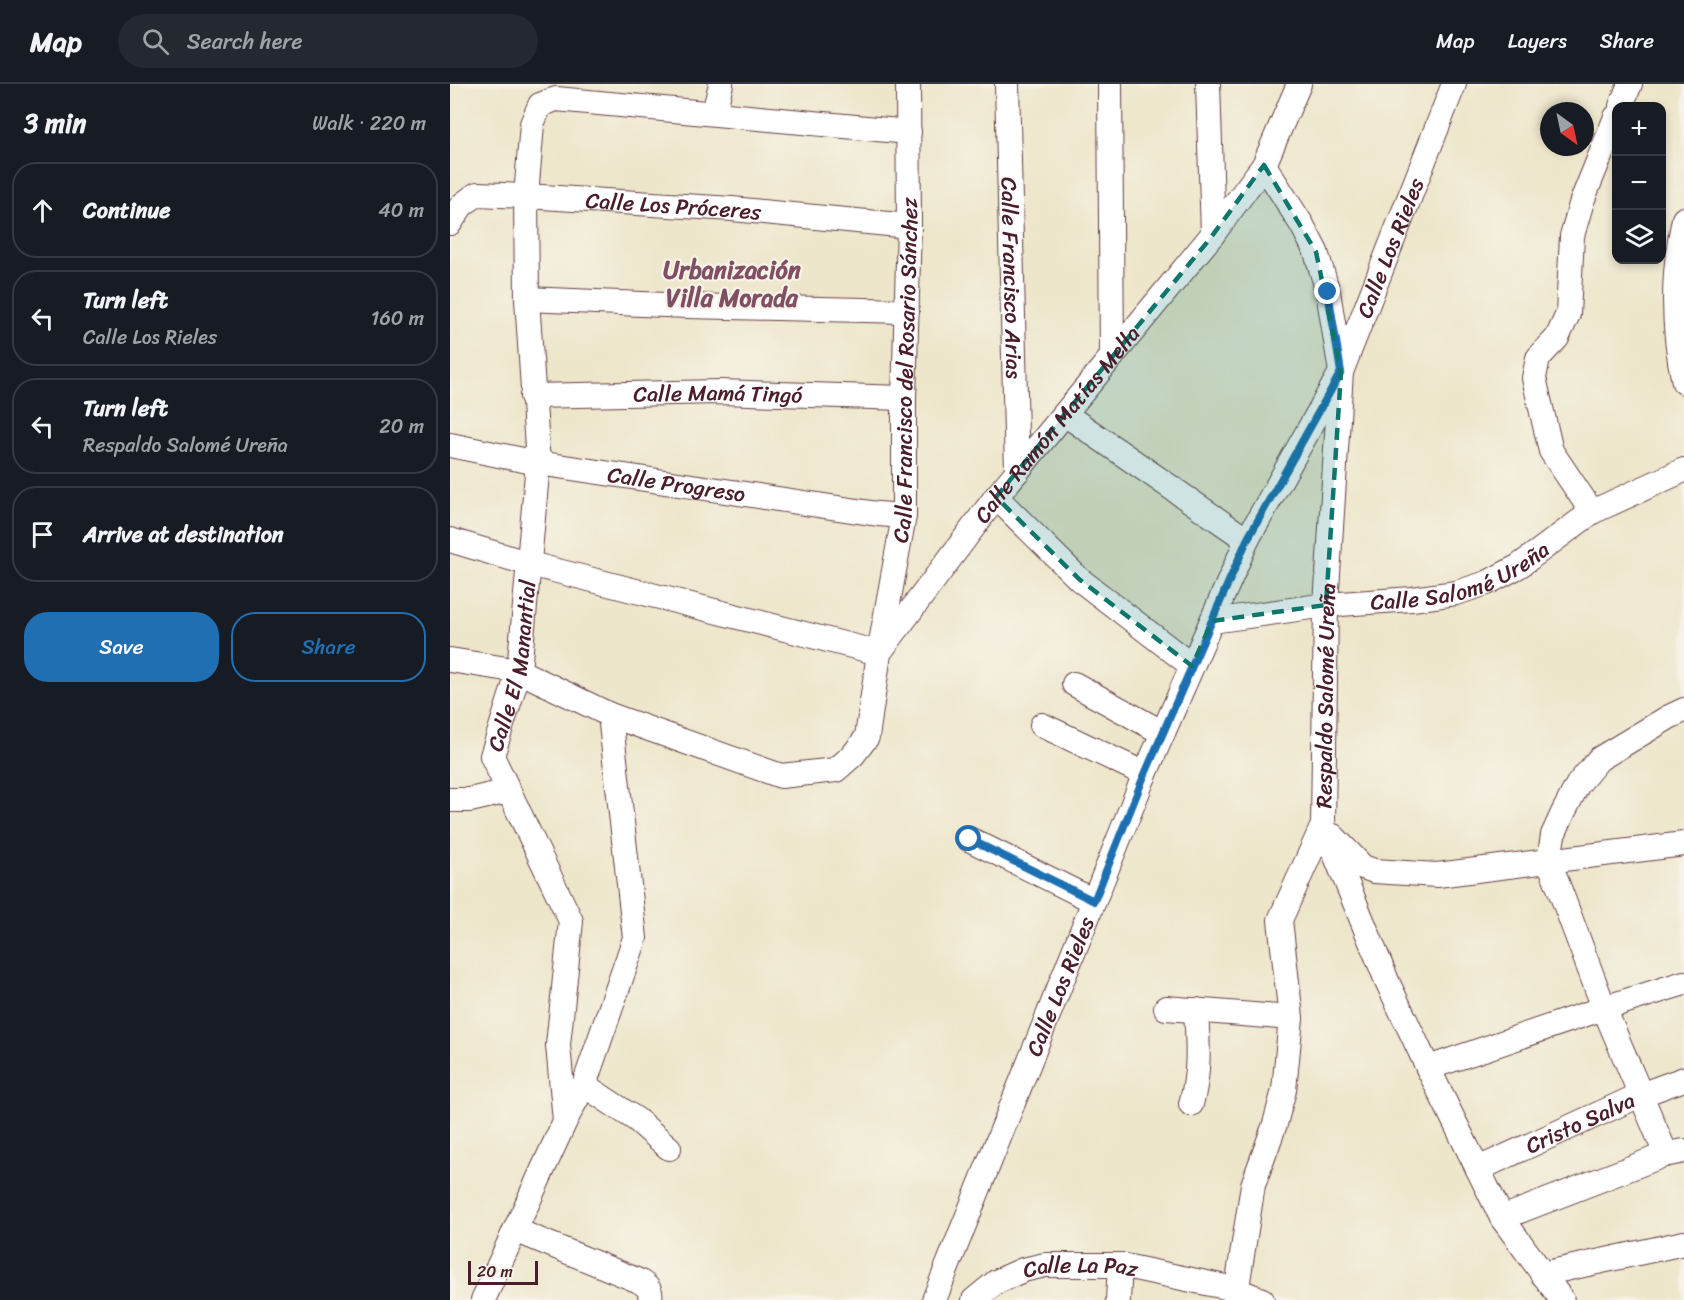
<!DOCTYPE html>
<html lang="en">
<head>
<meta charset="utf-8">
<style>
	:root { --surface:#171b24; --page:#242831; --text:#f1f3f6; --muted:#9ea1a6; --line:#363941; --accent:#1f6fb2 }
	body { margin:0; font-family:Sriracha,sans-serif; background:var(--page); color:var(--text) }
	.controls { position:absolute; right:18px; top:18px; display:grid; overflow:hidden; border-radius:12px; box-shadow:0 3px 9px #0003 }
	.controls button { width:54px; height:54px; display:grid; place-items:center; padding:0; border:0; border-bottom:2px solid var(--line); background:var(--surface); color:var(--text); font:30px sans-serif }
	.compass { position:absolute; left:1090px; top:18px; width:54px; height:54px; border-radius:50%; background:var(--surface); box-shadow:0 3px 9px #0003; rotate:147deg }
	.scale { position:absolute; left:18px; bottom:15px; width:70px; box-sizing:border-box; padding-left:6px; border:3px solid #4a1f2b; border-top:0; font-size:16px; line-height:21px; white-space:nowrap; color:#4a1f2b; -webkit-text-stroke:4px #f7f3e8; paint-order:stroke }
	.stop { position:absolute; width:18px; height:18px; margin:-14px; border:4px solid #1f6fb2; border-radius:50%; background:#fff }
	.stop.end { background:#1f6fb2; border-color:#fff; box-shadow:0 2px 6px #0008 }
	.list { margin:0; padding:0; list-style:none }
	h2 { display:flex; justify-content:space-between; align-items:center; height:78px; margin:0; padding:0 24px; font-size:26px }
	h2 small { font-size:20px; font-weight:400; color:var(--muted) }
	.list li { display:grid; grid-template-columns:39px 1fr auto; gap:18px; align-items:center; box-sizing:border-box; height:96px; margin:0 12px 12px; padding:0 12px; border:2px solid var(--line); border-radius:24px }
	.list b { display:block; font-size:22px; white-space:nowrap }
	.list p { margin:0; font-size:20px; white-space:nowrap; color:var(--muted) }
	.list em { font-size:20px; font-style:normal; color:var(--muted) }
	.actions { display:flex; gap:12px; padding:18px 24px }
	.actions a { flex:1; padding:14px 0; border:2px solid var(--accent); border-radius:24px; text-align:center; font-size:21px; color:var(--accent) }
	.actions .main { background:var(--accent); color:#fff }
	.icon { flex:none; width:33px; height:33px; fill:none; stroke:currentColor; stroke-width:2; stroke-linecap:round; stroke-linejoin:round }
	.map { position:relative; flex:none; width:1234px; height:1216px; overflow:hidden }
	header { display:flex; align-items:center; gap:36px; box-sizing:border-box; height:84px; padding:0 30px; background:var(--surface); border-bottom:2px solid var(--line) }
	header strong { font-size:28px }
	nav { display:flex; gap:33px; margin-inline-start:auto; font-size:21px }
	.search { width:420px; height:54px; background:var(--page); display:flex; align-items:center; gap:15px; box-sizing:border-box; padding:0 21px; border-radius:33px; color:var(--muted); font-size:22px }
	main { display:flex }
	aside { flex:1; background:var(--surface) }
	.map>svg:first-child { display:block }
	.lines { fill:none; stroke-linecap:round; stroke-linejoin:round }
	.minor-casing { stroke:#623d43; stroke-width:26 }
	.minor { stroke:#fff; stroke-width:24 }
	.route { stroke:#1f6fb2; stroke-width:8 }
	.marked { fill:#0f766e; fill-opacity:0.2; stroke:#0f766e; stroke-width:4.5; stroke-dasharray:12 8; stroke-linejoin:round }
	.labels { text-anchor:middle; stroke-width:4.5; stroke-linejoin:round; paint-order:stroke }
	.street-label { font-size:22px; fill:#4a1f2b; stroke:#f7f3e8 }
	.neighbourhood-label { font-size:24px; font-weight:bold; fill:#814f63; stroke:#f7f3e8 }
</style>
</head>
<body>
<header>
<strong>Map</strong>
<div class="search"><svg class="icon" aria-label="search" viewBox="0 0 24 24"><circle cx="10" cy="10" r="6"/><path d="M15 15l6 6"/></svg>Search here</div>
<nav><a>Map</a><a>Layers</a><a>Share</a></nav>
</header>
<main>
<aside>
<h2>3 min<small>Walk · 220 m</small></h2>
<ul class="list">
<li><svg class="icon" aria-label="ahead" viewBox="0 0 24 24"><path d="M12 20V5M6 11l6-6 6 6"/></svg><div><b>Continue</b></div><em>40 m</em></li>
<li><svg class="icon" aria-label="left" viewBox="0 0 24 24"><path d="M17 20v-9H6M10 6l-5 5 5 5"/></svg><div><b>Turn left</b><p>Calle Los Rieles</p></div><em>160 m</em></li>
<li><svg class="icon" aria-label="left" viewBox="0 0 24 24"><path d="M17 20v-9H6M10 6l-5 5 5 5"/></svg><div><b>Turn left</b><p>Respaldo Salomé Ureña</p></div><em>20 m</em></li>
<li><svg class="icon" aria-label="arrive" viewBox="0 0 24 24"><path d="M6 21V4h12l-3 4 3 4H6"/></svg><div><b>Arrive at destination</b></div></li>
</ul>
<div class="actions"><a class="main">Save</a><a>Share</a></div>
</aside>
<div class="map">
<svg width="1234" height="1216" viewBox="0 0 1234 1216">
	<rect width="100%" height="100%" fill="#f7f3e8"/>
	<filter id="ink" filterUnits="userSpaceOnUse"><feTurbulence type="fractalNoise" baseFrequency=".0167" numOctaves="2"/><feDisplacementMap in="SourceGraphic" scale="12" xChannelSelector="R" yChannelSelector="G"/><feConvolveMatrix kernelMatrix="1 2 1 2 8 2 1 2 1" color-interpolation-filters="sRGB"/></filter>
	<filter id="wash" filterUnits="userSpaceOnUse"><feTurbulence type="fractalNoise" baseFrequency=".008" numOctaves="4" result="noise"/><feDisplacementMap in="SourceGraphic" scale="24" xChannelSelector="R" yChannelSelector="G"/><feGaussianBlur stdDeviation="1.35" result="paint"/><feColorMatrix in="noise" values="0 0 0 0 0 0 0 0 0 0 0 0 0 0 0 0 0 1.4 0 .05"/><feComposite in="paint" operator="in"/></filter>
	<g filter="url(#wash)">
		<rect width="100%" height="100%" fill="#ede6ca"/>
	</g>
	<g filter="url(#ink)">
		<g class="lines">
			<defs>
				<g id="minor">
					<path id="s1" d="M557,0l10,388"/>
					<polyline points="660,0 662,273"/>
					<polyline points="758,0 763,150"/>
					<polyline points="1171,22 1180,0"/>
					<polyline points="264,29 271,0"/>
					<path d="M1234,135c-12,54 -12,108 0,163"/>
					<path id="s2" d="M0,139l12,-18 15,-11 49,2 206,13 177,17"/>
					<polyline points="77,215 238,222 457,227"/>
					<path id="s3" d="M82,312l188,-4 184,6"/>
					<polyline points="616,331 797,456"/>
					<path id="s4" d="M0,361l88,18 340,51 26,2"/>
					<polyline points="546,413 629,495 742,582"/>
					<polyline points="1142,428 1101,367 1084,294 1088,274 1107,254 1118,230 1122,152 1132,117 1166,33"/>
					<path id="s5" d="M0,456l80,24 349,89 25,-137v-118l5,-172 -1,-142"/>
					<path id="s6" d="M762,537l114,-16 86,-6 44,-6 31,-10 32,-17 73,-54 92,-42"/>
					<path id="s7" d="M0,576l69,11 91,44 171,61 55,-6 17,-15 14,-18 12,-84 117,-156 217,-263 51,-69 35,-81"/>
					<polyline points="624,600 713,649"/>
					<polyline points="592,641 695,690"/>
					<polyline points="0,716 20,716 58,707"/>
					<polyline points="873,741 937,897 978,984 1052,1134 1112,1216"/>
					<polyline points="883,752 913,783 924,787 987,791 1234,760"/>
					<polyline points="519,755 644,817"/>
					<polyline points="716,924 841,934"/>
					<polyline points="978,984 1154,924 1234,899"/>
					<polyline points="134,1001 187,1036 219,1064"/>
					<path d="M741,1020c9,-32 7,-60 5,-94"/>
					<polyline points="115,1037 134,1001 185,854 160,631"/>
					<polyline points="1214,1071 1215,1068 1154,924 1099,777 1103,751 1113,729 1128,700 1149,675 1219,633 1234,626"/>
					<path id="s8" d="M1028,1085l162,-74 44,-16"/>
					<polyline points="1052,1134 1214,1071 1234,1067"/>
					<path d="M65,1146l124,51c8,5 13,9 11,19"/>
					<polyline points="1092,1190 1234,1159"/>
					<path id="s9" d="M33,1216l82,-179 -7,-76 13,-124 -79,-165 27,-85 19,-208 -11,-164 -1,-103 6,-72 8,-19 16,-6 353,33"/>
					<path id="s10" d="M484,1216l208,-519 105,-241 94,-168 113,-288"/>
					<path id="s11" d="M524,1216l22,-18 27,-12 22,-5h75l115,24 27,11"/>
					<polyline points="668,1216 670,1181"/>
					<path id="s12" d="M785,1216l18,-115 22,-61 9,-34 7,-72 -11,-98 43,-95 3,-220 15,-233 -13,-80 -12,-40 -14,-27 -38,-60"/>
				</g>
			</defs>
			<use href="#minor" class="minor-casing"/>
			<use href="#minor" class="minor"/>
		</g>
	</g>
	<g class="lines" filter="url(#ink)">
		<polyline class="route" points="519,755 644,817 692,697 797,456 891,288 878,208"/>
	</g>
	<path class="marked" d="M814,81l52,87 25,120 -15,233 -114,16 -20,45 -113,-87 -83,-82 213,-257z"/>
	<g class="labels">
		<g class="street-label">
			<text dy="8" stroke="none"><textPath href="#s2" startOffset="237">Calle Los Próceres</textPath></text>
			<text dy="8" stroke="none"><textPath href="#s10" startOffset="1148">Calle Los Rieles</textPath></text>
			<text dy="8" stroke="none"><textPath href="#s1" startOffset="194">Calle Francisco Arias</textPath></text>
			<text dy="8" stroke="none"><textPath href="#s5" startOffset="729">Calle Francisco del Rosario Sánchez</textPath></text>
			<text dy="8" stroke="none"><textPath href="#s3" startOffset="186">Calle Mamá Tingó</textPath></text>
			<text dy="8" stroke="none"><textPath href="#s7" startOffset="828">Calle Ramón Matías Mella</textPath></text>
			<text dy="8" stroke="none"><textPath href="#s4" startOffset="230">Calle Progreso</textPath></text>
			<text dy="8" stroke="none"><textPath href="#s6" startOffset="254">Calle Salomé Ureña</textPath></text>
			<text dy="8" stroke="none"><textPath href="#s9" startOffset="674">Calle El Manantial</textPath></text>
			<text dy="8" stroke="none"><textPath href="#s12" startOffset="621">Respaldo Salomé Ureña</textPath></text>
			<text dy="8" stroke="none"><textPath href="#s10" startOffset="338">Calle Los Rieles</textPath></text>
			<text dy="8" stroke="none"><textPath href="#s8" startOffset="112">Cristo Salva</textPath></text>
			<text dy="8" stroke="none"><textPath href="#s11" startOffset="116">Calle La Paz</textPath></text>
		</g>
		<g class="neighbourhood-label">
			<text x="282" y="194">Urbanización<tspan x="282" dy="28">Villa Morada</tspan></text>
		</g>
	</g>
</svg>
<div class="controls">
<button>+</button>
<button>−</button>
<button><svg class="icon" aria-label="layers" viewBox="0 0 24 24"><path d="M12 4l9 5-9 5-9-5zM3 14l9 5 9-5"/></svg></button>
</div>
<svg class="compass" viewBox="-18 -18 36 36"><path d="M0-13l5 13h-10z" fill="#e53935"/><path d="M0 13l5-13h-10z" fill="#9ea1a6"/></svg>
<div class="scale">20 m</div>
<div class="stop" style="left:519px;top:755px"></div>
<div class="stop end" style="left:878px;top:208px"></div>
</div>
</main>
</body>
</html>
